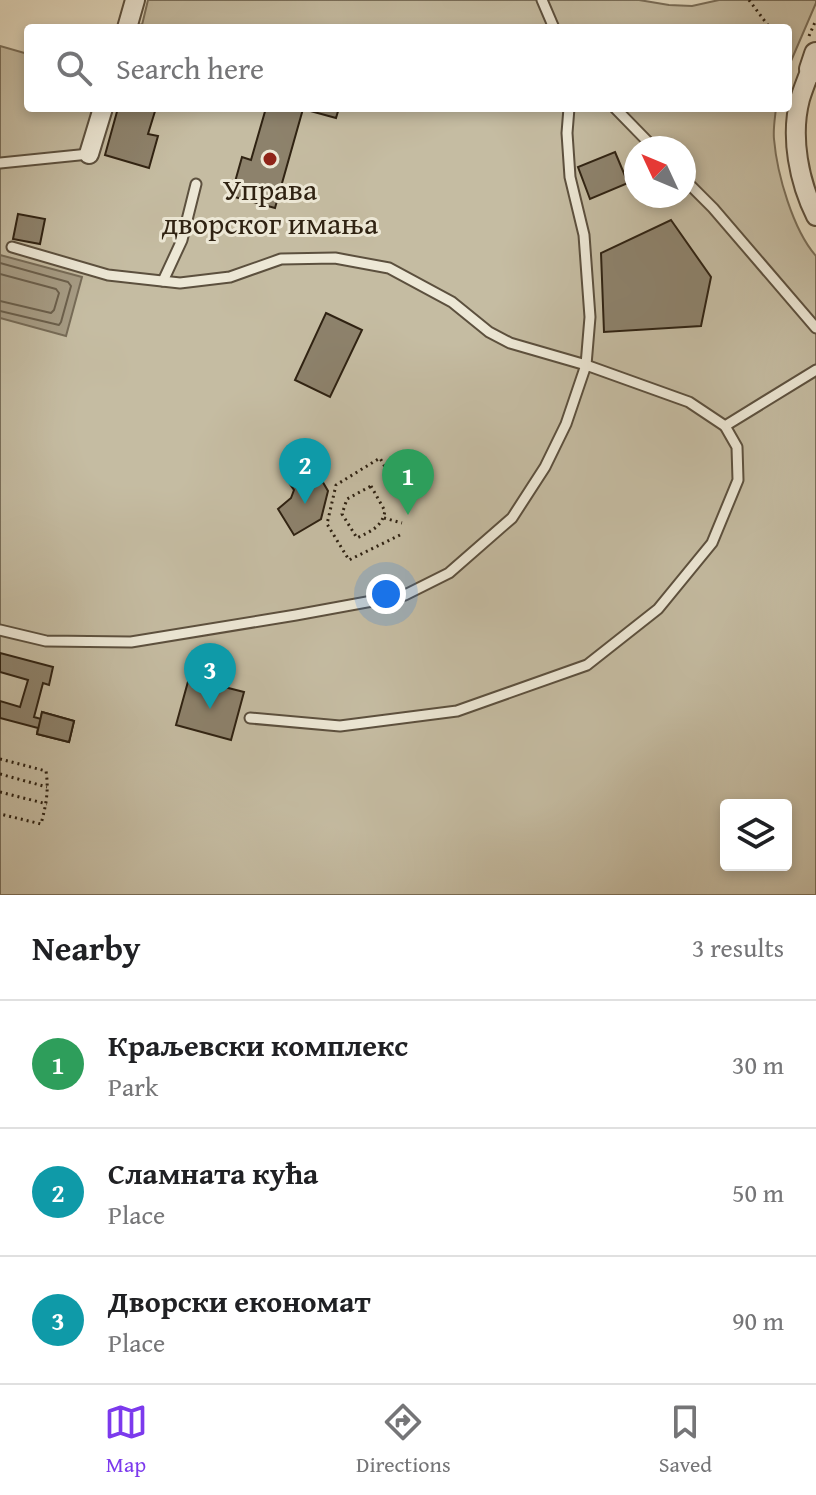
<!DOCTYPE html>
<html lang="en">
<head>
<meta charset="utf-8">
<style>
	:root { --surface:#fff; --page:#f6f6f6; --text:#202124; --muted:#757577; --line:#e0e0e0; --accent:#7c3aed }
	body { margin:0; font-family:"Gentium Book Plus",serif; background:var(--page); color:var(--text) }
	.controls { position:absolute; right:24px; bottom:24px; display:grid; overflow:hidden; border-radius:8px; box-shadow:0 4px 12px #0003 }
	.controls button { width:72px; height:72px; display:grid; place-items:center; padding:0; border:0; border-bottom:2px solid var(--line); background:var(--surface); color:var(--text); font:40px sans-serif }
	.compass { position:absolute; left:624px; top:136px; width:72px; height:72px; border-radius:50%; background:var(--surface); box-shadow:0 4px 12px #0003; rotate:314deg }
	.you { position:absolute; left:386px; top:594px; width:28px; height:28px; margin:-20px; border:6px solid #fff; border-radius:50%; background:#1a73e8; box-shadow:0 0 0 12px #1a73e833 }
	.badge { display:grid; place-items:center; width:52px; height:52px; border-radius:50%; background:var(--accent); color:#fff; font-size:26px; font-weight:700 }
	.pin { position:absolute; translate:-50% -66px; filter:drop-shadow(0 2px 4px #0008) }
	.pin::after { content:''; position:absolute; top:42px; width:28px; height:24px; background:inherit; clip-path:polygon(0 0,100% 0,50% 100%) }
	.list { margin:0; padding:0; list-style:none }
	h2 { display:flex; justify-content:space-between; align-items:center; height:104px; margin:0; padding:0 32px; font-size:34px }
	h2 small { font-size:26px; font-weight:400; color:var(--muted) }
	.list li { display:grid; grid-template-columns:52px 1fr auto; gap:24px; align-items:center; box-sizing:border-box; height:128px; padding:0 32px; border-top:2px solid var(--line) }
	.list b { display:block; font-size:30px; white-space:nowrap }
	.list p { margin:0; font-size:26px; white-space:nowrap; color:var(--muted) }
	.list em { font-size:26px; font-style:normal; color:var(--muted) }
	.icon { flex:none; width:44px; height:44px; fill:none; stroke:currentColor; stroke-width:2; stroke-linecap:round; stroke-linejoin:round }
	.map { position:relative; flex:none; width:816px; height:895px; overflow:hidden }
	.search { position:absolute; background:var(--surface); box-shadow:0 4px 12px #0003; left:24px; right:24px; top:24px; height:88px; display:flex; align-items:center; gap:20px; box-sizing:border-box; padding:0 28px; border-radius:8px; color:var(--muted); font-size:30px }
	.sheet { height:488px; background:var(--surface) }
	nav { display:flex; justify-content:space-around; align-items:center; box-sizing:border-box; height:112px; border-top:2px solid var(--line); background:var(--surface); font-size:22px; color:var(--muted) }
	nav a { display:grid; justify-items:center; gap:4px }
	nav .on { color:var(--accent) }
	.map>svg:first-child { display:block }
	.green { fill:#c5bca2; stroke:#7a6f5a; stroke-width:2; fill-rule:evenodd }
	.water { fill:#a69c85; stroke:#766b57; stroke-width:2 }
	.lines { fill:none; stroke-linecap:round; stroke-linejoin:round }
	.shore { stroke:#6a5f4c; stroke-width:2 }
	.building { fill:#8d826c; stroke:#2f2212; stroke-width:2 }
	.service-casing { stroke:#5c503e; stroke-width:13 }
	.minor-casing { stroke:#5c503e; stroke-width:22 }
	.tertiary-casing { stroke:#5c503e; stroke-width:26 }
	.path { stroke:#2f2212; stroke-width:3; stroke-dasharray:2 4; stroke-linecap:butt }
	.service { stroke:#ede8d6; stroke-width:9 }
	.minor { stroke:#ede8d6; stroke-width:18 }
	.tertiary { stroke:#ede8d6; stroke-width:22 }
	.poi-dot { fill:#8f2418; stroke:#ede8d6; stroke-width:3 }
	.labels { text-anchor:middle; stroke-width:6; stroke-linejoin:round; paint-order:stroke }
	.poi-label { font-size:30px; fill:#2f2212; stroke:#ede8d6 }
</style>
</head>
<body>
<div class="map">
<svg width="816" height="895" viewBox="0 0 816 895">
	<rect width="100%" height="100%" fill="#e4dbc0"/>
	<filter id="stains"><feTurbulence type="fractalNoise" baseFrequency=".0025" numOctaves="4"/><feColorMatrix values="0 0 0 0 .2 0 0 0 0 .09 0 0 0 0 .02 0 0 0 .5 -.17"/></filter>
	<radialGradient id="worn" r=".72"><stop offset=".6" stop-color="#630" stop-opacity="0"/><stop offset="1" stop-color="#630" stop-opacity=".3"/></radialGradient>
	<g class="green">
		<polygon points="148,0 639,0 669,5 692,6 719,0 816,0 816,3 788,68 788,28 120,28 122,20 142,25"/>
		<path d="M0,46l28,8v54h748c-1,10 -3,21 -2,31 3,35 19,91 42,117v639h-816zM636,148h48v48h-48zM726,805h60v60h-60z"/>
	</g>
	<polygon class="water" points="0,255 82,277 66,336 0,318"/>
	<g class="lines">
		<g class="shore">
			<polyline points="0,263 68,282 71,286 61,322 59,325 0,311"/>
			<polyline points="0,274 56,289 59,293 54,310 51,313 0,301"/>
		</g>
	</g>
	<g class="building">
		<polygon points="118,108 156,108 148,134 158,136 149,168 105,155"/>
		<polygon points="266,108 339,108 336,118 303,109 275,208 231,196 242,157 251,160"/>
		<polygon points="615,152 628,183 590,199 578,167"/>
		<polygon points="18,214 45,219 40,244 13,239"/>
		<polygon points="671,220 711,277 701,326 604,332 601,253"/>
		<polygon points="326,313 362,330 330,397 295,380"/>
		<polygon points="311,462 328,491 321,519 294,535 278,509 291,498 294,490 285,477"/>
		<polygon points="0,653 53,667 49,685 43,683 34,717 41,719 42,712 74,721 69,742 37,734 38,728 0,718 0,701 20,707 28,680 0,672"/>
		<polygon points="189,678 244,692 231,740 176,725"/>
		<polygon points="42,712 74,721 69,742 37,734"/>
	</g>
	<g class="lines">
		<defs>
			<g id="service">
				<polyline points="542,0 554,28"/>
				<polyline points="615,108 654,148"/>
				<polyline points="0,163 89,154"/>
				<polyline points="684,179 713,208 816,328"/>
				<polyline points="12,247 108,275 180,283 230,277 281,259 335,258 389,268 452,302 489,332 510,343 586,365 590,317 584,235 570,177 567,133 569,108"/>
				<polyline points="163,281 182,240 196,184"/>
				<polyline points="0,630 46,641 131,642 296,615 405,595 449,573 512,518 545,467 566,424 586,365 689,402 725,426"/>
				<polyline points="250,718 340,726 457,711 587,665 658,609 712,543 738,480 737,447 725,426 816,370"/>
			</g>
			<g id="minor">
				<polyline points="127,28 135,0"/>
				<path d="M811,69c-4,10 -8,20 -11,30 -10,38 -1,83 16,117"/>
				<polyline points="89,154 103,108"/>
			</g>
			<polyline id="tertiary" points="816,54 811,69 816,71"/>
		</defs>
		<use href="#service" class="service-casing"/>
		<use href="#minor" class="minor-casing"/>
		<use href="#tertiary" class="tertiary-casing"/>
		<g class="path">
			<polyline points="749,0 770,28"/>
			<polyline points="809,36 816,20"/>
			<path d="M371,486l14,25c-3,16 -14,20 -28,27l-15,-24 5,-15z"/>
			<polyline points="384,518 402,523"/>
			<polyline points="400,535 349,560 327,524 336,485 380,458 409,509"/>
			<path d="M0,759l46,12c3,20 0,34 -5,53l-41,-10"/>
			<polyline points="0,774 47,787"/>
			<polyline points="0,792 47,804"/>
		</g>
		<use href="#service" class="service"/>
		<use href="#minor" class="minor"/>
		<use href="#tertiary" class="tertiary"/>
	</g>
	<circle class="poi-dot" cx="270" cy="159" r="8"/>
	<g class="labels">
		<g class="poi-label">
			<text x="270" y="200">Управа<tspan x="270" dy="34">дворског имања</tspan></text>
		</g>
	</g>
	<rect width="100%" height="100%" filter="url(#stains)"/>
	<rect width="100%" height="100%" fill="url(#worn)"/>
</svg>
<div class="controls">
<button><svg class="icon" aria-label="layers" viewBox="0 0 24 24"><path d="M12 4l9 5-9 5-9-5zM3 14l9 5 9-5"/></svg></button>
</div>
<svg class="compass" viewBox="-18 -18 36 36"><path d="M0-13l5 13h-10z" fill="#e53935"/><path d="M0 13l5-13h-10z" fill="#757577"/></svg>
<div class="you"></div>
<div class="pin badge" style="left:408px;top:515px;background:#2e9e5b">1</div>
<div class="pin badge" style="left:305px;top:504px;background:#0f9aa8">2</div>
<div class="pin badge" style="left:210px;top:709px;background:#0f9aa8">3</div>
<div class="search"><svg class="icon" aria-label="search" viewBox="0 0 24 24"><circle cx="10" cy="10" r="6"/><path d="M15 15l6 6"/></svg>Search here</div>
</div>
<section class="sheet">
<h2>Nearby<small>3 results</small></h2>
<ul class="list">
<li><span class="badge" style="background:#2e9e5b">1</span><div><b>Краљевски комплекс</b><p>Park</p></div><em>30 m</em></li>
<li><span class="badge" style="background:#0f9aa8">2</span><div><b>Сламната кућа</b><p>Place</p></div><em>50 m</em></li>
<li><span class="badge" style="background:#0f9aa8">3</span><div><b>Дворски економат</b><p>Place</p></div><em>90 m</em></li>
</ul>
</section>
<nav>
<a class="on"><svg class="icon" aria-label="map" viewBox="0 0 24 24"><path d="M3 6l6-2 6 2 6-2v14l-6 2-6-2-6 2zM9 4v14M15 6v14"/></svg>Map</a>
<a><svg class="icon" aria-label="directions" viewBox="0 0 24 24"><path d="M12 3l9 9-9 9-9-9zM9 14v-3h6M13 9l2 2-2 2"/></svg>Directions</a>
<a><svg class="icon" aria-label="saved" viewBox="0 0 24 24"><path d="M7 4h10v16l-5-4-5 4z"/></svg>Saved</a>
</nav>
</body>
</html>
